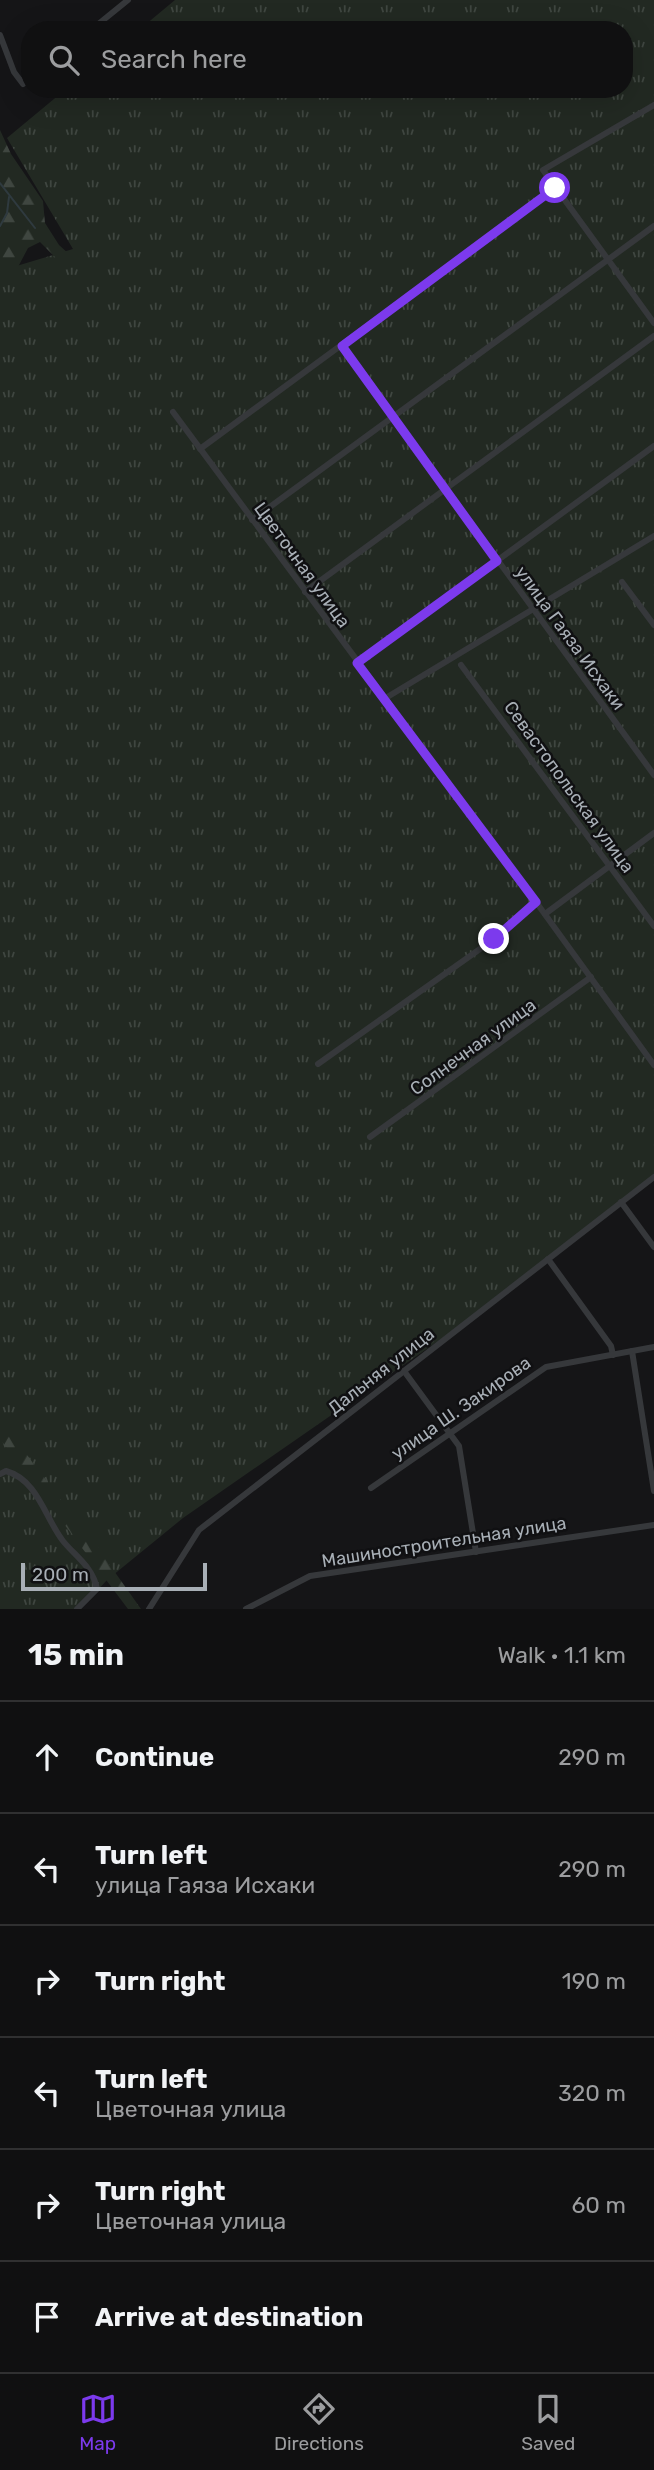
<!DOCTYPE html>
<html lang="en">
<head>
<meta charset="utf-8">
<style>
	:root { --surface:#101011; --page:#1e1e1f; --text:#f1f3f6; --muted:#9c9d9f; --line:#303031; --accent:#7c3aed }
	body { margin:0; font-family:Rubik,sans-serif; background:var(--page); color:var(--text) }
	.scale { position:absolute; left:21px; bottom:18px; width:186px; box-sizing:border-box; padding-left:7px; border:4px solid #a8afb6; border-top:0; font-size:19px; line-height:24px; white-space:nowrap; color:#a8afb6; -webkit-text-stroke:5px #101012; paint-order:stroke }
	.stop { position:absolute; width:21px; height:21px; margin:-16px; border:5px solid #7c3aed; border-radius:50%; background:#fff }
	.stop.end { background:#7c3aed; border-color:#fff; box-shadow:0 2px 7px #0008 }
	.list { margin:0; padding:0; list-style:none }
	h2 { display:flex; justify-content:space-between; align-items:center; height:91px; margin:0; padding:0 28px; font-size:30px }
	h2 small { font-size:23px; font-weight:400; color:var(--muted) }
	.list li { display:grid; grid-template-columns:46px 1fr auto; gap:21px; align-items:center; box-sizing:border-box; height:112px; padding:0 28px; border-top:2px solid var(--line) }
	.list b { display:block; font-size:26px; white-space:nowrap }
	.list p { margin:0; font-size:23px; white-space:nowrap; color:var(--muted) }
	.list em { font-size:23px; font-style:normal; color:var(--muted) }
	.icon { flex:none; width:38px; height:38px; fill:none; stroke:currentColor; stroke-width:2; stroke-linecap:round; stroke-linejoin:round }
	.map { position:relative; flex:none; width:654px; height:1609px; overflow:hidden }
	.search { position:absolute; background:var(--surface); box-shadow:0 7px 28px #0002; left:21px; right:21px; top:21px; height:77px; display:flex; align-items:center; gap:18px; box-sizing:border-box; padding:0 24px; border-radius:28px; color:var(--muted); font-size:26px }
	.sheet { height:763px; background:var(--surface) }
	nav { display:flex; justify-content:space-around; align-items:center; box-sizing:border-box; height:98px; border-top:2px solid var(--line); background:var(--surface); font-size:19px; color:var(--muted) }
	nav a { display:grid; justify-items:center; gap:4px }
	nav .on { color:var(--accent) }
	.map>svg:first-child { display:block }
	.grass { fill:url(#grass-tufts) }
	.forest { fill:url(#forest-firs) }
	.lines { fill:none; stroke-linecap:round; stroke-linejoin:round }
	.stream { stroke:#2f3a3f; stroke-width:2 }
	.street { stroke:#36383b; stroke-width:6 }
	.route { stroke:#7c3aed; stroke-width:9 }
	.labels { text-anchor:middle; stroke-width:5; stroke-linejoin:round; paint-order:stroke }
	.street-label { font-size:18px; fill:#a8afb6; stroke:#101012 }
</style>
</head>
<body>
<div class="map">
<svg width="654" height="1609" viewBox="0 0 654 1609">
	<defs>
		<pattern id="grass-tufts" width="24" height="20" patternUnits="userSpaceOnUse" patternTransform="scale(1.75)"><rect width="24" height="20" fill="#222922"/><path d="M3 7l-1-3M5 7V3M7 7l1-3M15 17l-1-3M17 17v-4M19 17l1-3" fill="none" stroke="#3f4640"/></pattern>
		<pattern id="forest-firs" width="22" height="20" patternUnits="userSpaceOnUse" patternTransform="scale(1.75)"><rect width="22" height="20" fill="#222922"/><path d="M5 1l3.5 6h-7zM16 11l3.5 6h-7z" fill="#3f4640"/></pattern>
	</defs>
	<rect width="100%" height="100%" fill="#151517"/>
	<polygon class="grass" points="175,0 654,0 654,1177 480,1312 183,1518 107,1580 80,1609 0,1609 0,271 73,249 7,138 66,89 624,89 624,30 139,30"/>
	<g class="forest">
		<polygon points="0,130 11,154 43,201 45,223 59,245 70,255 71,262 62,264 40,242 28,248 18,267 6,272 0,280"/>
		<polygon points="0,1419 70,1512 94,1537 102,1554 141,1609 128,1609 0,1439"/>
	</g>
	<g class="lines">
		<g class="stream">
			<polyline points="0,183 35,228"/>
			<polyline points="0,226 7,213 9,197"/>
		</g>
		<g class="street">
			<polyline points="91,30 128,0"/>
			<polyline points="0,35 14,72 23,84 30,78"/>
			<polyline points="654,105 543,170 654,323"/>
			<polyline points="342,346 654,775"/>
			<polyline points="173,412 536,902 654,1065"/>
			<polyline points="200,449 555,188"/>
			<polyline points="252,520 654,226"/>
			<polyline points="622,582 654,625"/>
			<polyline points="305,592 654,336"/>
			<polyline points="357,663 654,446"/>
			<polyline points="461,665 654,926"/>
			<polyline points="384,699 654,536"/>
			<polyline points="545,914 654,833"/>
			<polyline points="318,1064 494,939 536,902"/>
			<polyline points="370,1137 591,977"/>
			<polyline points="621,1202 654,1247"/>
			<polyline points="548,1259 611,1346 613,1355"/>
			<polyline points="632,1351 654,1491"/>
			<polyline points="404,1371 459,1446 476,1552"/>
			<path d="M0,1474l6,-3c32,9 39,47 57,70 12,15 30,26 34,48l-20,20"/>
			<polyline points="371,1488 546,1367 654,1347"/>
			<polyline points="149,1609 199,1530 654,1177"/>
			<polyline points="246,1609 310,1576 654,1525"/>
		</g>
	</g>
	<g class="lines">
		<polyline class="route" points="494,939 536,902 357,663 497,561 342,346 555,188"/>
	</g>
	<g class="labels">
		<g class="street-label">
			<text transform="translate(302 565) rotate(54)" y="6">Цветочная улица</text>
			<text transform="translate(570 638) rotate(54)" y="6">улица Гаяза Исхаки</text>
			<text transform="translate(569 787) rotate(54)" y="6">Севастопольская улица</text>
			<text transform="translate(473 1047) rotate(-36)" y="6">Солнечная улица</text>
			<text transform="translate(381 1371) rotate(-38)" y="6">Дальняя улица</text>
			<text transform="translate(461 1408) rotate(-35)" y="6">улица Ш. Закирова</text>
			<text transform="translate(444 1542) rotate(-9)" y="6">Машиностроительная улица</text>
		</g>
	</g>
</svg>
<div class="scale">200 m</div>
<div class="stop" style="left:555px;top:188px"></div>
<div class="stop end" style="left:494px;top:939px"></div>
<div class="search"><svg class="icon" aria-label="search" viewBox="0 0 24 24"><circle cx="10" cy="10" r="6"/><path d="M15 15l6 6"/></svg>Search here</div>
</div>
<section class="sheet">
<h2>15 min<small>Walk · 1.1 km</small></h2>
<ul class="list">
<li><svg class="icon" aria-label="ahead" viewBox="0 0 24 24"><path d="M12 20V5M6 11l6-6 6 6"/></svg><div><b>Continue</b></div><em>290 m</em></li>
<li><svg class="icon" aria-label="left" viewBox="0 0 24 24"><path d="M17 20v-9H6M10 6l-5 5 5 5"/></svg><div><b>Turn left</b><p>улица Гаяза Исхаки</p></div><em>290 m</em></li>
<li><svg class="icon" aria-label="right" viewBox="0 0 24 24"><path d="M7 20v-9h11M14 6l5 5-5 5"/></svg><div><b>Turn right</b></div><em>190 m</em></li>
<li><svg class="icon" aria-label="left" viewBox="0 0 24 24"><path d="M17 20v-9H6M10 6l-5 5 5 5"/></svg><div><b>Turn left</b><p>Цветочная улица</p></div><em>320 m</em></li>
<li><svg class="icon" aria-label="right" viewBox="0 0 24 24"><path d="M7 20v-9h11M14 6l5 5-5 5"/></svg><div><b>Turn right</b><p>Цветочная улица</p></div><em>60 m</em></li>
<li><svg class="icon" aria-label="arrive" viewBox="0 0 24 24"><path d="M6 21V4h12l-3 4 3 4H6"/></svg><div><b>Arrive at destination</b></div></li>
</ul>
</section>
<nav>
<a class="on"><svg class="icon" aria-label="map" viewBox="0 0 24 24"><path d="M3 6l6-2 6 2 6-2v14l-6 2-6-2-6 2zM9 4v14M15 6v14"/></svg>Map</a>
<a><svg class="icon" aria-label="directions" viewBox="0 0 24 24"><path d="M12 3l9 9-9 9-9-9zM9 14v-3h6M13 9l2 2-2 2"/></svg>Directions</a>
<a><svg class="icon" aria-label="saved" viewBox="0 0 24 24"><path d="M7 4h10v16l-5-4-5 4z"/></svg>Saved</a>
</nav>
</body>
</html>
